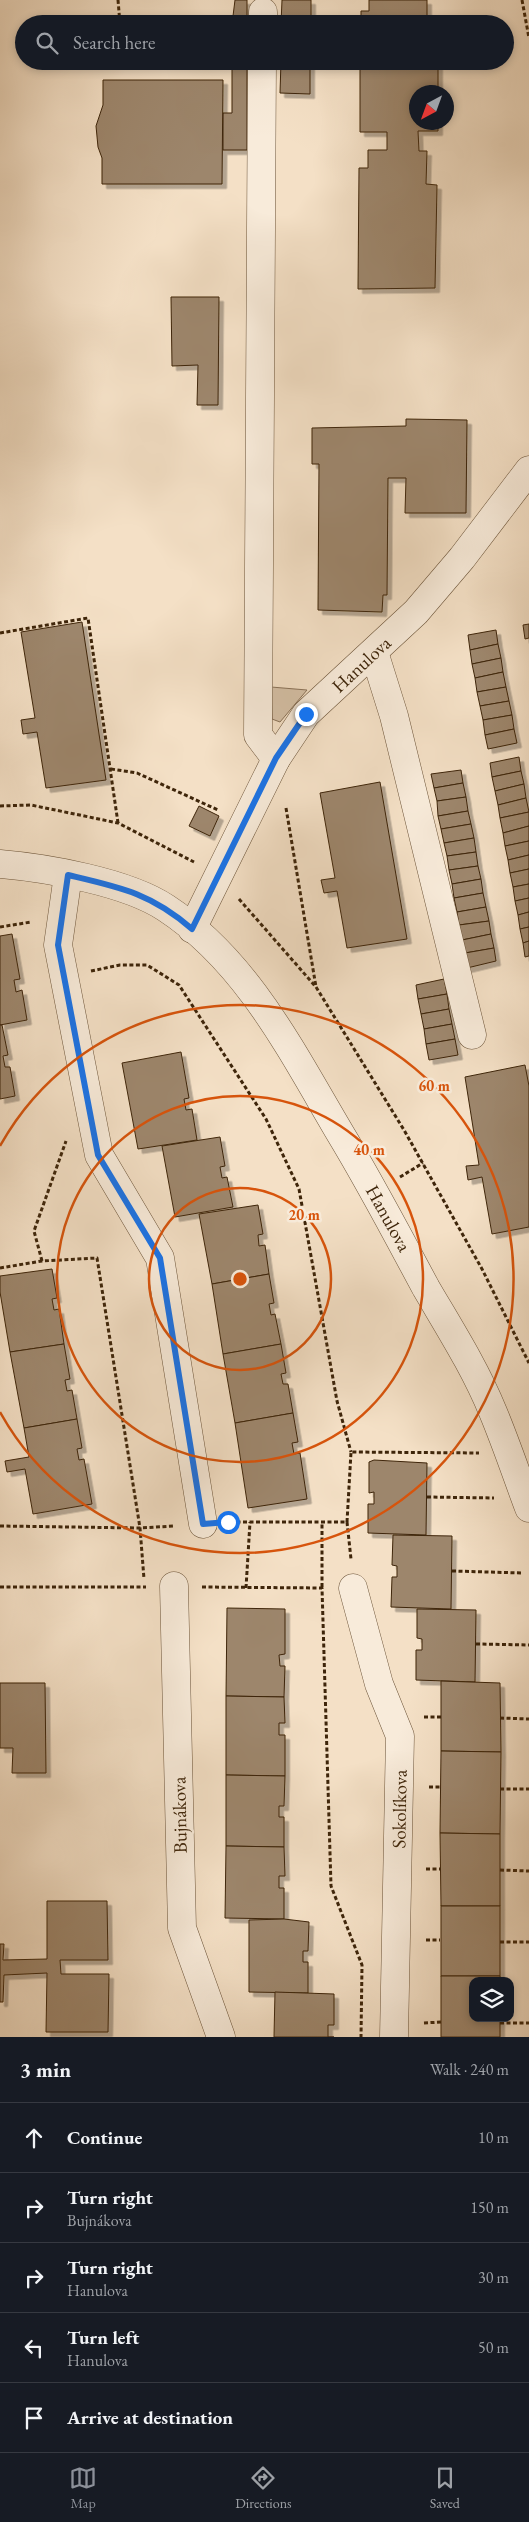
<!DOCTYPE html>
<html lang="en">
<head>
<meta charset="utf-8">
<style>
	:root { --surface:#171b24; --page:#20242c; --text:#f1f3f6; --muted:#9ea1a6; --line:#363941; --accent:#8c9099 }
	body { margin:0; font-family:"EB Garamond",serif; background:var(--page); color:var(--text) }
	.controls { position:absolute; right:15px; bottom:15px; display:grid; overflow:hidden; border-radius:10px; box-shadow:0 2px 8px #0003 }
	.controls button { width:45px; height:45px; display:grid; place-items:center; padding:0; border:0; border-bottom:1px solid var(--line); background:var(--surface); color:var(--text); font:25px sans-serif }
	.compass { position:absolute; left:409px; top:85px; width:45px; height:45px; border-radius:50%; background:var(--surface); box-shadow:0 2px 8px #0003; rotate:221deg }
	.stop { position:absolute; width:15px; height:15px; margin:-11px; border:4px solid #1a73e8; border-radius:50%; background:#fff }
	.stop.end { background:#1a73e8; border-color:#fff; box-shadow:0 1px 5px #0008 }
	.list { margin:0; padding:0; list-style:none }
	h2 { display:flex; justify-content:space-between; align-items:center; height:65px; margin:0; padding:0 20px; font-size:21px }
	h2 small { font-size:16px; font-weight:400; color:var(--muted) }
	.list li { display:grid; grid-template-columns:32px 1fr auto; gap:15px; align-items:center; box-sizing:border-box; height:70px; padding:0 20px; border-top:1px solid var(--line) }
	.list b { display:block; font-size:19px; white-space:nowrap }
	.list p { margin:0; font-size:16px; white-space:nowrap; color:var(--muted) }
	.list em { font-size:16px; font-style:normal; color:var(--muted) }
	.icon { flex:none; width:28px; height:28px; fill:none; stroke:currentColor; stroke-width:2; stroke-linecap:round; stroke-linejoin:round }
	.map { position:relative; flex:none; width:529px; height:2037px; overflow:hidden }
	.search { position:absolute; background:var(--surface); box-shadow:0 2px 8px #0003; left:15px; right:15px; top:15px; height:55px; display:flex; align-items:center; gap:12px; box-sizing:border-box; padding:0 18px; border-radius:28px; color:var(--muted); font-size:19px }
	.sheet { height:415px; background:var(--surface) }
	nav { display:flex; justify-content:space-around; align-items:center; box-sizing:border-box; height:70px; border-top:1px solid var(--line); background:var(--surface); font-size:14px; color:var(--muted) }
	nav a { display:grid; justify-items:center; gap:2px }
	nav .on { color:var(--accent) }
	.map>svg:first-child { display:block }
	.green { fill:#d5c0a6; stroke:#8a7258 }
	.building { fill:#9d866c; stroke:#3e250a; filter:url(#shadow) }
	.lines { fill:none; stroke-linecap:round; stroke-linejoin:round }
	.minor-casing { stroke:#6c5439; stroke-width:29 }
	.path { stroke:#3e250a; stroke-width:3; stroke-dasharray:4 2.5; stroke-linecap:butt }
	.minor { stroke:#f8ebda; stroke-width:28 }
	.route { stroke:#1a73e8; stroke-width:6 }
	.ring { fill:none; stroke:#d7540c; stroke-width:2.5 }
	.labels { text-anchor:middle; stroke-width:5; stroke-linejoin:round; paint-order:stroke }
	.street-label { font-size:19px; fill:#3e250a; stroke:#f8ebda }
	.centre { fill:#d7540c; stroke:#f8ebda; stroke-width:2.5 }
	.ring-label { font-size:15px; text-anchor:middle; font-weight:bold; fill:#d7540c; stroke:#f8ebda; stroke-width:5; stroke-linejoin:round; paint-order:stroke }
</style>
</head>
<body>
<div class="map">
<svg width="529" height="2037" viewBox="0 0 529 2037">
	<defs>
		<filter id="shadow"><feDropShadow dx="4.5" dy="4.5" stdDeviation="0" flood-color="#0004"/></filter>
	</defs>
	<rect width="100%" height="100%" fill="#f4e0c6"/>
	<filter id="stains"><feTurbulence type="fractalNoise" baseFrequency=".004" numOctaves="4"/><feColorMatrix values="0 0 0 0 .2 0 0 0 0 .09 0 0 0 0 .02 0 0 0 .5 -.17"/></filter>
	<radialGradient id="worn" r=".72"><stop offset=".6" stop-color="#630" stop-opacity="0"/><stop offset="1" stop-color="#630" stop-opacity=".3"/></radialGradient>
	<polygon class="green" points="271,687 307,690 280,722 272,719"/>
	<g class="building">
		<polygon points="235,0 247,0 247,24 232,24"/>
		<polygon points="282,0 311,0 311,24 281,24"/>
		<polygon points="369,0 427,0 427,24 361,24 361,11 369,11"/>
		<polygon points="232,61 247,61 247,150 223,150 223,113 232,113"/>
		<polygon points="281,61 310,61 310,94 280,93"/>
		<polygon points="360,61 438,61 438,92 416,92 416,122 438,122 438,131 418,131 419,151 427,151 426,184 437,185 435,288 358,289 359,168 368,168 368,150 387,150 387,132 360,132"/>
		<polygon points="103,80 223,80 222,184 102,184 102,158 98,147 96,126 103,105"/>
		<polygon points="171,297 219,297 218,405 197,405 198,365 172,366"/>
		<polygon points="406,419 467,420 466,513 405,513 406,478 388,478 387,595 383,595 382,612 318,610 319,464 312,464 312,428 406,426"/>
		<polygon points="82,622 106,780 46,788 37,732 23,734 21,720 35,718 21,632"/>
		<polygon points="529,624 529,638 525,639 523,625"/>
		<polygon points="496,630 498,644 470,650 468,635"/>
		<polygon points="498,644 501,658 472,664 470,650"/>
		<polygon points="501,658 503,672 475,678 472,664"/>
		<polygon points="503,672 506,687 477,692 475,678"/>
		<polygon points="506,687 509,701 480,706 477,692"/>
		<polygon points="509,701 512,715 483,720 480,706"/>
		<polygon points="512,715 514,729 485,735 483,720"/>
		<polygon points="514,729 517,743 488,749 485,735"/>
		<polygon points="519,757 521,771 492,777 490,763"/>
		<polygon points="461,770 463,783 434,788 431,774"/>
		<polygon points="521,771 524,784 495,791 492,777"/>
		<polygon points="380,782 407,939 347,948 337,891 324,893 321,880 335,878 320,793"/>
		<polygon points="463,783 466,797 437,801 434,788"/>
		<polygon points="524,784 526,798 498,805 495,791"/>
		<polygon points="466,797 468,811 438,816 437,801"/>
		<polygon points="526,798 529,812 500,818 498,805"/>
		<polygon points="199,806 219,816 210,836 189,826"/>
		<polygon points="468,811 471,824 441,829 438,816"/>
		<polygon points="529,812 529,826 503,833 500,818"/>
		<polygon points="471,824 474,838 444,843 441,829"/>
		<polygon points="529,826 529,841 505,846 503,833"/>
		<polygon points="474,838 476,852 447,856 444,843"/>
		<polygon points="529,841 529,855 508,860 505,846"/>
		<polygon points="476,852 478,866 449,870 447,856"/>
		<polygon points="529,855 529,869 510,873 508,860"/>
		<polygon points="478,866 481,879 452,884 449,870"/>
		<polygon points="529,869 529,884 513,887 510,873"/>
		<polygon points="481,879 483,893 454,898 452,884"/>
		<polygon points="529,884 529,898 515,901 513,887"/>
		<polygon points="483,893 486,907 457,912 454,898"/>
		<polygon points="529,898 529,912 518,915 515,901"/>
		<polygon points="486,907 489,921 459,925 457,912"/>
		<polygon points="529,912 529,927 520,929 518,915"/>
		<polygon points="489,921 491,934 462,940 459,925"/>
		<polygon points="529,927 529,941 523,943 520,929"/>
		<polygon points="12,934 20,979 14,980 16,992 22,990 27,1020 0,1025 0,936"/>
		<polygon points="491,934 494,948 465,953 462,940"/>
		<polygon points="529,941 529,956 525,957 523,943"/>
		<polygon points="494,948 496,961 467,968 465,953"/>
		<polygon points="444,979 447,994 418,999 416,985"/>
		<polygon points="447,994 449,1009 421,1014 418,999"/>
		<polygon points="449,1009 452,1024 424,1029 421,1014"/>
		<polygon points="452,1024 455,1039 426,1044 424,1029"/>
		<polygon points="0,1025 2,1025 8,1055 3,1056 5,1067 10,1067 15,1096 0,1099"/>
		<polygon points="455,1039 458,1055 429,1060 426,1044"/>
		<polygon points="181,1052 189,1098 184,1099 186,1110 192,1109 197,1140 138,1149 122,1063"/>
		<polygon points="525,1065 529,1086 529,1227 492,1234 482,1177 468,1180 466,1166 479,1165 465,1077"/>
		<polygon points="220,1137 225,1166 220,1167 222,1178 227,1177 233,1207 175,1217 162,1146"/>
		<polygon points="258,1205 263,1234 258,1235 259,1246 265,1245 269,1274 212,1284 199,1214"/>
		<polygon points="52,1269 57,1298 52,1299 54,1310 59,1309 64,1344 10,1352 0,1292 0,1276"/>
		<polygon points="269,1274 274,1303 269,1304 271,1315 275,1314 281,1344 223,1354 212,1284"/>
		<polygon points="64,1344 70,1379 65,1380 67,1391 72,1390 77,1419 24,1428 10,1352"/>
		<polygon points="281,1344 286,1373 281,1374 283,1384 288,1384 293,1413 235,1423 223,1354"/>
		<polygon points="293,1413 298,1442 292,1443 294,1454 300,1453 307,1499 248,1508 235,1423"/>
		<polygon points="77,1419 82,1448 77,1449 79,1460 84,1459 92,1504 33,1514 25,1469 7,1472 5,1461 29,1457 24,1428"/>
		<polygon points="374,1460 427,1463 426,1535 368,1533 368,1504 374,1504 374,1492 369,1493 369,1462"/>
		<polygon points="393,1535 452,1536 451,1609 391,1607 392,1577 397,1577 397,1566 392,1565"/>
		<polygon points="227,1608 285,1609 285,1654 279,1655 280,1666 285,1666 284,1697 226,1696"/>
		<polygon points="417,1609 476,1610 475,1682 416,1680 416,1650 422,1650 422,1639 417,1638"/>
		<polygon points="441,1681 500,1683 501,1752 441,1751"/>
		<polygon points="0,1683 45,1683 46,1773 12,1773 13,1748 0,1748"/>
		<polygon points="226,1696 284,1697 285,1723 279,1723 279,1735 285,1735 285,1776 226,1775"/>
		<polygon points="441,1751 501,1752 500,1834 440,1833"/>
		<polygon points="226,1775 285,1776 284,1806 279,1806 279,1817 284,1817 284,1847 226,1846"/>
		<polygon points="440,1833 500,1834 500,1906 441,1906"/>
		<polygon points="226,1846 284,1847 285,1876 279,1876 279,1888 284,1888 284,1919 225,1918"/>
		<polygon points="47,1901 107,1901 108,1960 60,1960 61,1974 109,1974 108,2032 46,2032 47,1973 4,1975 3,2002 0,2002 0,1944 4,1944 3,1960 47,1959"/>
		<rect x="441" y="1906" width="59" height="70"/>
		<polygon points="284,1919 309,1922 308,1951 303,1951 303,1962 308,1962 308,1993 249,1992 249,1920"/>
		<polygon points="441,1976 500,1976 500,1981 473,1981 473,2018 500,2018 500,2037 441,2037"/>
		<polygon points="275,1992 334,1994 334,2025 328,2025 328,2037 334,2037 274,2037"/>
	</g>
	<g class="lines">
		<defs>
			<g id="minor">
				<polyline points="263,24 263,12"/>
				<polyline points="262,61 258,735 276,759"/>
				<polyline points="374,652 394,716 472,1035"/>
				<path d="M0,864c47,4 127,18 166,44 81,53 126,144 174,225 31,51 58,103 86,155 24,41 49,80 67,124 13,31 24,64 36,96"/>
				<polyline points="68,875 58,945 99,1155 160,1258 203,1524"/>
				<polyline points="192,929 276,759 306,714 416,612 462,558 529,470"/>
				<polyline points="174,1586 182,1928 221,2037"/>
				<polyline points="353,1588 379,1684 400,1736 394,2037"/>
			</g>
		</defs>
		<use href="#minor" class="minor-casing"/>
		<g class="path">
			<polyline points="118,0 120,24"/>
			<polyline points="522,0 529,38"/>
			<polyline points="0,633 88,618 118,823"/>
			<polyline points="111,769 137,773 218,810"/>
			<polyline points="0,806 31,805 118,823 194,862"/>
			<polyline points="286,808 316,987"/>
			<polyline points="239,899 316,987 404,1130 482,1269 529,1363"/>
			<polyline points="0,927 31,922"/>
			<polyline points="91,971 120,965 147,965 179,985 266,1119 299,1189 337,1401 351,1452"/>
			<polyline points="400,1177 423,1163"/>
			<polyline points="42,1261 34,1231 66,1141"/>
			<polyline points="0,1268 42,1261 97,1258 140,1528 144,1579"/>
			<polyline points="427,1497 494,1498"/>
			<polyline points="230,1522 347,1522 351,1452 479,1453"/>
			<polyline points="347,1522 351,1559"/>
			<polyline points="0,1526 140,1528 174,1526"/>
			<polyline points="452,1571 523,1573"/>
			<polyline points="0,1587 146,1587"/>
			<polyline points="202,1587 322,1588 331,1886 362,1965 361,2037"/>
			<polyline points="322,1587 322,1524"/>
			<polyline points="246,1588 250,1522"/>
			<polyline points="476,1644 529,1645"/>
			<polyline points="424,1717 441,1717"/>
			<polyline points="500,1718 529,1719"/>
			<polyline points="429,1787 441,1787"/>
			<polyline points="500,1789 529,1789"/>
			<polyline points="426,1869 440,1869"/>
			<polyline points="500,1870 529,1871"/>
			<polyline points="426,1940 440,1940"/>
			<polyline points="500,1942 529,1942"/>
			<polyline points="424,2023 441,2022"/>
			<polyline points="500,2023 529,2023"/>
		</g>
		<use href="#minor" class="minor"/>
	</g>
	<g class="lines">
		<path class="route" d="M228,1522l-25,2 -43,-266 -62,-103 -40,-210 10,-70c51,12 83,18 124,54l84,-171 30,-44"/>
	</g>
	<g class="ring">
		<circle cx="240" cy="1279" r="91"/>
		<circle cx="240" cy="1279" r="183"/>
		<path d="M0 1146A274 274 0 1 1 0 1412"/>
	</g>
	<g class="labels">
		<g class="street-label">
			<text transform="translate(361 664) rotate(-43)" y="7">Hanulova</text>
			<text transform="translate(389 1218) rotate(61)" y="7">Hanulova</text>
			<text transform="translate(399 1809) rotate(-89)" y="7">Sokolíkova</text>
			<text transform="translate(179 1815) rotate(-91)" y="7">Bujnákova</text>
		</g>
	</g>
	<circle cx="240" cy="1279" r="8" class="centre"/>
	<g class="ring-label">
		<text x="434" y="1091">60 m</text>
		<text x="369" y="1155">40 m</text>
		<text x="304" y="1220">20 m</text>
	</g>
	<rect width="100%" height="100%" filter="url(#stains)"/>
	<rect width="100%" height="100%" fill="url(#worn)"/>
</svg>
<div class="controls">
<button><svg class="icon" aria-label="layers" viewBox="0 0 24 24"><path d="M12 4l9 5-9 5-9-5zM3 14l9 5 9-5"/></svg></button>
</div>
<svg class="compass" viewBox="-18 -18 36 36"><path d="M0-13l5 13h-10z" fill="#e53935"/><path d="M0 13l5-13h-10z" fill="#9ea1a6"/></svg>
<div class="stop" style="left:228px;top:1522px"></div>
<div class="stop end" style="left:306px;top:714px"></div>
<div class="search"><svg class="icon" aria-label="search" viewBox="0 0 24 24"><circle cx="10" cy="10" r="6"/><path d="M15 15l6 6"/></svg>Search here</div>
</div>
<section class="sheet">
<h2>3 min<small>Walk · 240 m</small></h2>
<ul class="list">
<li><svg class="icon" aria-label="ahead" viewBox="0 0 24 24"><path d="M12 20V5M6 11l6-6 6 6"/></svg><div><b>Continue</b></div><em>10 m</em></li>
<li><svg class="icon" aria-label="right" viewBox="0 0 24 24"><path d="M7 20v-9h11M14 6l5 5-5 5"/></svg><div><b>Turn right</b><p>Bujnákova</p></div><em>150 m</em></li>
<li><svg class="icon" aria-label="right" viewBox="0 0 24 24"><path d="M7 20v-9h11M14 6l5 5-5 5"/></svg><div><b>Turn right</b><p>Hanulova</p></div><em>30 m</em></li>
<li><svg class="icon" aria-label="left" viewBox="0 0 24 24"><path d="M17 20v-9H6M10 6l-5 5 5 5"/></svg><div><b>Turn left</b><p>Hanulova</p></div><em>50 m</em></li>
<li><svg class="icon" aria-label="arrive" viewBox="0 0 24 24"><path d="M6 21V4h12l-3 4 3 4H6"/></svg><div><b>Arrive at destination</b></div></li>
</ul>
</section>
<nav>
<a class="on"><svg class="icon" aria-label="map" viewBox="0 0 24 24"><path d="M3 6l6-2 6 2 6-2v14l-6 2-6-2-6 2zM9 4v14M15 6v14"/></svg>Map</a>
<a><svg class="icon" aria-label="directions" viewBox="0 0 24 24"><path d="M12 3l9 9-9 9-9-9zM9 14v-3h6M13 9l2 2-2 2"/></svg>Directions</a>
<a><svg class="icon" aria-label="saved" viewBox="0 0 24 24"><path d="M7 4h10v16l-5-4-5 4z"/></svg>Saved</a>
</nav>
</body>
</html>
